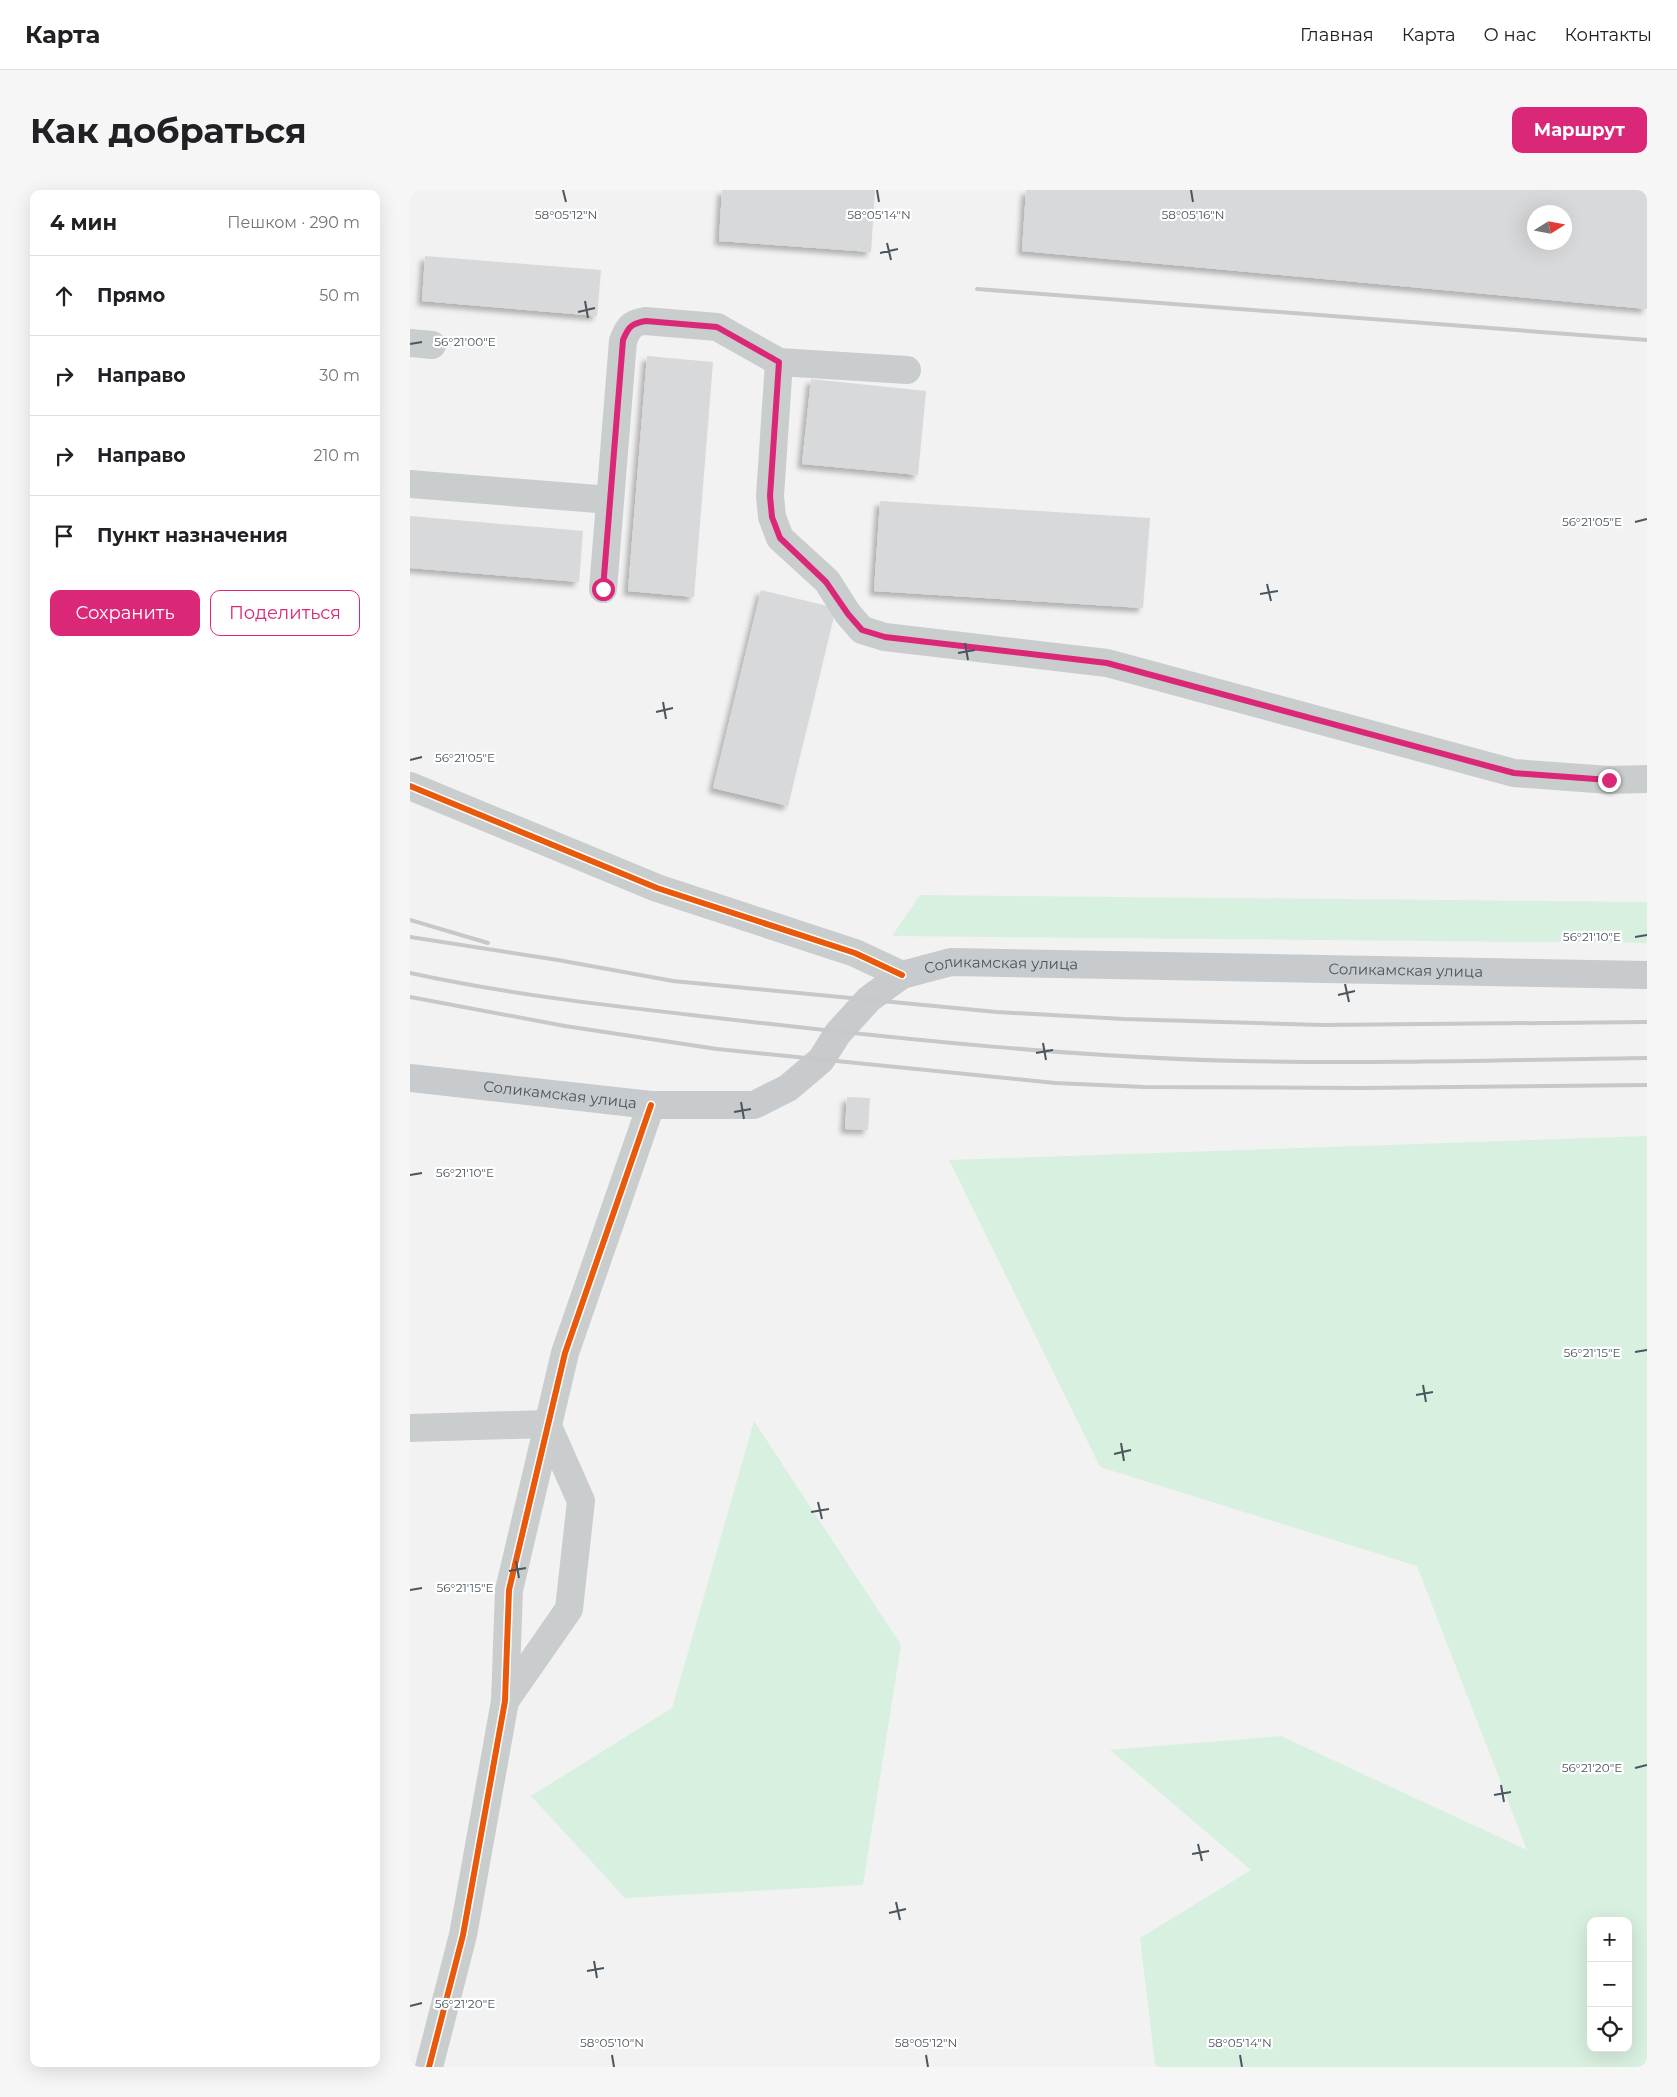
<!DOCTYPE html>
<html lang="ru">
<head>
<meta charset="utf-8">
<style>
	:root { --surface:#fff; --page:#f6f6f6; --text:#202124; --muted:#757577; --line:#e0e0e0; --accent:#db2777 }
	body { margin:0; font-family:Montserrat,sans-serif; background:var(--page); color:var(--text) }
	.controls { position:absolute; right:15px; bottom:15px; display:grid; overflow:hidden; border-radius:10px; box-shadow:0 5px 20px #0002 }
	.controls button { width:45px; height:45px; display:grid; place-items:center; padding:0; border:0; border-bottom:1px solid var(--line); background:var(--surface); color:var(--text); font:25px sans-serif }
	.compass { position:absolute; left:1117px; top:15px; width:45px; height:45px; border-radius:50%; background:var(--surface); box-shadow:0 5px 20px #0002; rotate:79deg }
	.stop { position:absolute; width:15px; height:15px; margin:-11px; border:4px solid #db2777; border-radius:50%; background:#fff }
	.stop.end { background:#db2777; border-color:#fff; box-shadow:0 1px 5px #0008 }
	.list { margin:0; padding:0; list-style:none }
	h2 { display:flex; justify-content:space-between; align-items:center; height:65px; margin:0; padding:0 20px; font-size:21px }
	h2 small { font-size:16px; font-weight:400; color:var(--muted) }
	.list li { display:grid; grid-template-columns:32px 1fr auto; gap:15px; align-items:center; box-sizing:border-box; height:80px; padding:0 20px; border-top:1px solid var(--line) }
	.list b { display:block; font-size:19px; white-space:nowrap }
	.list em { font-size:16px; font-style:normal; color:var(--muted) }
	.actions { display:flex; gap:10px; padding:15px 20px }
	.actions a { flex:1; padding:11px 0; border:1px solid var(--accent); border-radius:10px; text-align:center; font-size:18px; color:var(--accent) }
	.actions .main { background:var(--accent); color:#fff }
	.icon { flex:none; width:28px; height:28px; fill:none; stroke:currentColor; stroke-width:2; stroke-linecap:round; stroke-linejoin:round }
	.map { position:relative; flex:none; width:1237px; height:1877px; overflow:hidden; border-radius:10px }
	header { display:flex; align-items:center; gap:30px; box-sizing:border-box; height:70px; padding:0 25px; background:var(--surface); border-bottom:1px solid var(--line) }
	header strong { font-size:24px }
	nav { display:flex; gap:28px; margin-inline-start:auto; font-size:18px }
	.intro { display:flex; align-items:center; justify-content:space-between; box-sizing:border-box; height:120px; padding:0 30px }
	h1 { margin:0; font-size:35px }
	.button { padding:12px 22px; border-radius:10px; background:var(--accent); color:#fff; font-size:18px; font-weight:700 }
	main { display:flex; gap:30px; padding:0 30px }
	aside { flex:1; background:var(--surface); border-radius:10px; box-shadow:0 5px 20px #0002 }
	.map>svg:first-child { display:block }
	.green { fill:#d8f0e0; fill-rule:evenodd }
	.building { fill:#d8d9da; fill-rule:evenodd; filter:url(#shadow) }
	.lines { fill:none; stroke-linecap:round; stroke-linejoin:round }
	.minor { stroke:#cacdce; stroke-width:28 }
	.major { stroke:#c8cbcd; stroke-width:28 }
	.rail { stroke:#c6c8c9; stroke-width:4 }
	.cycleway-casing { stroke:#fff; stroke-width:9 }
	.cycleway { stroke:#e8590c; stroke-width:6 }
	.route { stroke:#db2777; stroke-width:6 }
	.ticks { fill:none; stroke:#4a555e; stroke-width:2 }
	.labels { text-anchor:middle; stroke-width:4.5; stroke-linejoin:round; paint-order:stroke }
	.street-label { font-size:15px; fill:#4a555e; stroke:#fff }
	.ticks-label { font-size:12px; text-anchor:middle; fill:#4a555e; stroke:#fff; stroke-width:4.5; stroke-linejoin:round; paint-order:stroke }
</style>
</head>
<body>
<header>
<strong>Карта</strong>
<nav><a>Главная</a><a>Карта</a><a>О нас</a><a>Контакты</a></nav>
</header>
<div class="intro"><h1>Как добраться</h1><a class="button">Маршрут</a></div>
<main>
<aside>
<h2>4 мин<small>Пешком · 290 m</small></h2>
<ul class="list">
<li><svg class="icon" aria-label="ahead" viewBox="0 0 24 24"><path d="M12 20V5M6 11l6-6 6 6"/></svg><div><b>Прямо</b></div><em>50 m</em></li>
<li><svg class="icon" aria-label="right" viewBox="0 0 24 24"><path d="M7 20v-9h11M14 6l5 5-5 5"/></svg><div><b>Направо</b></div><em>30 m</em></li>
<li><svg class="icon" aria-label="right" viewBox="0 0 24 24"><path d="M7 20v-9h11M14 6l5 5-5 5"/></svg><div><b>Направо</b></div><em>210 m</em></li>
<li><svg class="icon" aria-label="arrive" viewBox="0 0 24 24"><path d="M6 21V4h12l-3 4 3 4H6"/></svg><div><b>Пункт назначения</b></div></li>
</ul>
<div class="actions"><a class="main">Сохранить</a><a>Поделиться</a></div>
</aside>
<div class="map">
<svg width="1237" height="1877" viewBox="0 0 1237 1877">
	<defs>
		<filter id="shadow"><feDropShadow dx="-4.5" dy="4.5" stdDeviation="2.5" flood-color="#0004"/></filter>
	</defs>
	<rect width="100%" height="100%" fill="#f2f2f2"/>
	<g class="green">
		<polygon points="510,705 1237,712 1237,753 482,746"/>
		<path d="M1237,946v931h-489l-3,-3 -15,-126 111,-68 -141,-120 171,-14 246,114 -110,-284 -317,-99 -151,-307zM1181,1731h37v127h-37z"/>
		<polygon points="344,1231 491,1455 453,1695 215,1708 121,1606 262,1518"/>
	</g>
	<g class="building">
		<polygon points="312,0 465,0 461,62 309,51"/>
		<path d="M616,0h621v119l-625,-58zM1124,22h30v30h-30z"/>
		<polygon points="15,66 191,80 187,126 12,111"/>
		<polygon points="237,166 303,172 284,407 218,401"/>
		<polygon points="401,189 516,201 508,285 392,274"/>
		<polygon points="470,311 740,328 733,418 464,401"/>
		<polygon points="0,326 173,341 169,392 0,378"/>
		<polygon points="351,400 426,418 378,616 303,598"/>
		<polygon points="437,907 460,908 458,940 435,939"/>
	</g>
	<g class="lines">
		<g class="minor">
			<polyline points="0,153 22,155"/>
			<polyline points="497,180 369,172 360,306 362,327 370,348 417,391 438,424 452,440 475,447 697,473 1104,583 1199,590 1237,589"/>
			<polyline points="0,294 200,310"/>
			<path d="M193,399l20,-248c5,-13 8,-18 22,-20l72,6 62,35"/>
			<polyline points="0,596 247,698 445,763 492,785"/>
			<polyline points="0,1238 137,1234 171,1311 159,1419 95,1511"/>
			<polyline points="19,1877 53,1745 95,1511 99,1400 155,1163 241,915"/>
		</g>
		<path class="major" id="s1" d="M0,888l241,27h103l34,-17 33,-28 17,-27 31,-34 33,-24 49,-13 696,13"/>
		<g class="rail">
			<polyline points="567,99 1237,150"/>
			<polyline points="0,730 78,753"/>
			<polyline points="0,747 148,770 263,791 587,822 714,829 912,835 1237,832"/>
			<path d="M0,783c110,24 222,35 334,48 165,19 331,36 497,40 135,3 271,-1 406,-3"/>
			<polyline points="0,807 155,836 307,859 645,893 735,897 949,898 1237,895"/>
		</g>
		<defs>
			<g id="cycleway">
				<polyline points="0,596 247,698 445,763 492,785"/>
				<polyline points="19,1877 53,1745 95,1511 99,1400 155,1163 241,915"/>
			</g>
		</defs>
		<use href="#cycleway" class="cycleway-casing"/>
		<use href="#cycleway" class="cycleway"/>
	</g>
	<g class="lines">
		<path class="route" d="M193,399l20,-249c5,-12 8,-17 23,-19l71,6 62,35 -9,134 2,21 8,21 46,44 22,32 14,16 23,7 222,26 407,110 95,7"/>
	</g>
	<path class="ticks" d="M153,0l3,12M467,0l2,12M781,0l2,12M477,53l4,17M470,63l18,-4M175,111l3,17M168,122l17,-4M0,154l12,-2M1225,332l12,-3M857,394l4,17M850,404l18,-3M555,453l3,17M548,463l17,-3M253,512l3,17M246,522l17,-4M0,570l12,-3M1225,747l12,-2M935,794l4,18M928,805l17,-4M633,853l3,17M626,863l17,-3M331,912l3,17M324,922l17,-3M0,985l12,-2M1225,1162l12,-2M1013,1195l3,17M1006,1205l17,-3M711,1253l3,18M704,1264l17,-4M408,1312l4,17M401,1322l18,-3M106,1371l3,17M99,1381l17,-3M0,1400l12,-2M1225,1578l12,-3M1091,1595l3,17M1084,1605l17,-3M788,1654l4,17M782,1664l17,-3M486,1712l4,18M479,1723l17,-4M184,1771l3,17M177,1781l17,-3M0,1816l12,-3M202,1865l2,12M516,1865l2,12M830,1865l2,12"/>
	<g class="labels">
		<g class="street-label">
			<text dy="5" stroke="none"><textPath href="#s1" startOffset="646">Соликамская улица</textPath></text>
			<text dy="5" stroke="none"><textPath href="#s1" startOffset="1051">Соликамская улица</textPath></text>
			<text dy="5" stroke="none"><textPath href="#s1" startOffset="151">Соликамская улица</textPath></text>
		</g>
	</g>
	<g class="ticks-label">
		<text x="156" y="29">58°05'12"N</text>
		<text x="469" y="29">58°05'14"N</text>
		<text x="783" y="29">58°05'16"N</text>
		<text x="55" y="156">56°21'00"E</text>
		<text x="1182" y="336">56°21'05"E</text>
		<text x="55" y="572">56°21'05"E</text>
		<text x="1182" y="751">56°21'10"E</text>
		<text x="55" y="987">56°21'10"E</text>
		<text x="1182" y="1167">56°21'15"E</text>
		<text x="55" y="1402">56°21'15"E</text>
		<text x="1182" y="1582">56°21'20"E</text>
		<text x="55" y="1818">56°21'20"E</text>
		<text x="202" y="1857">58°05'10"N</text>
		<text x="516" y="1857">58°05'12"N</text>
		<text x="830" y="1857">58°05'14"N</text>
	</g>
</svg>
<div class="controls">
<button>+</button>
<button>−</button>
<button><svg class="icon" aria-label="locate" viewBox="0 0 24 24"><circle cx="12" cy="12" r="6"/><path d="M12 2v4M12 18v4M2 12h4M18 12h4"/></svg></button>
</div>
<svg class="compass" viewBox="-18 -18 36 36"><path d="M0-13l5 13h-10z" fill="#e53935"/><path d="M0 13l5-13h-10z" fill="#757577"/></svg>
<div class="stop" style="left:193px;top:399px"></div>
<div class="stop end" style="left:1199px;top:590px"></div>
</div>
</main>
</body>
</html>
